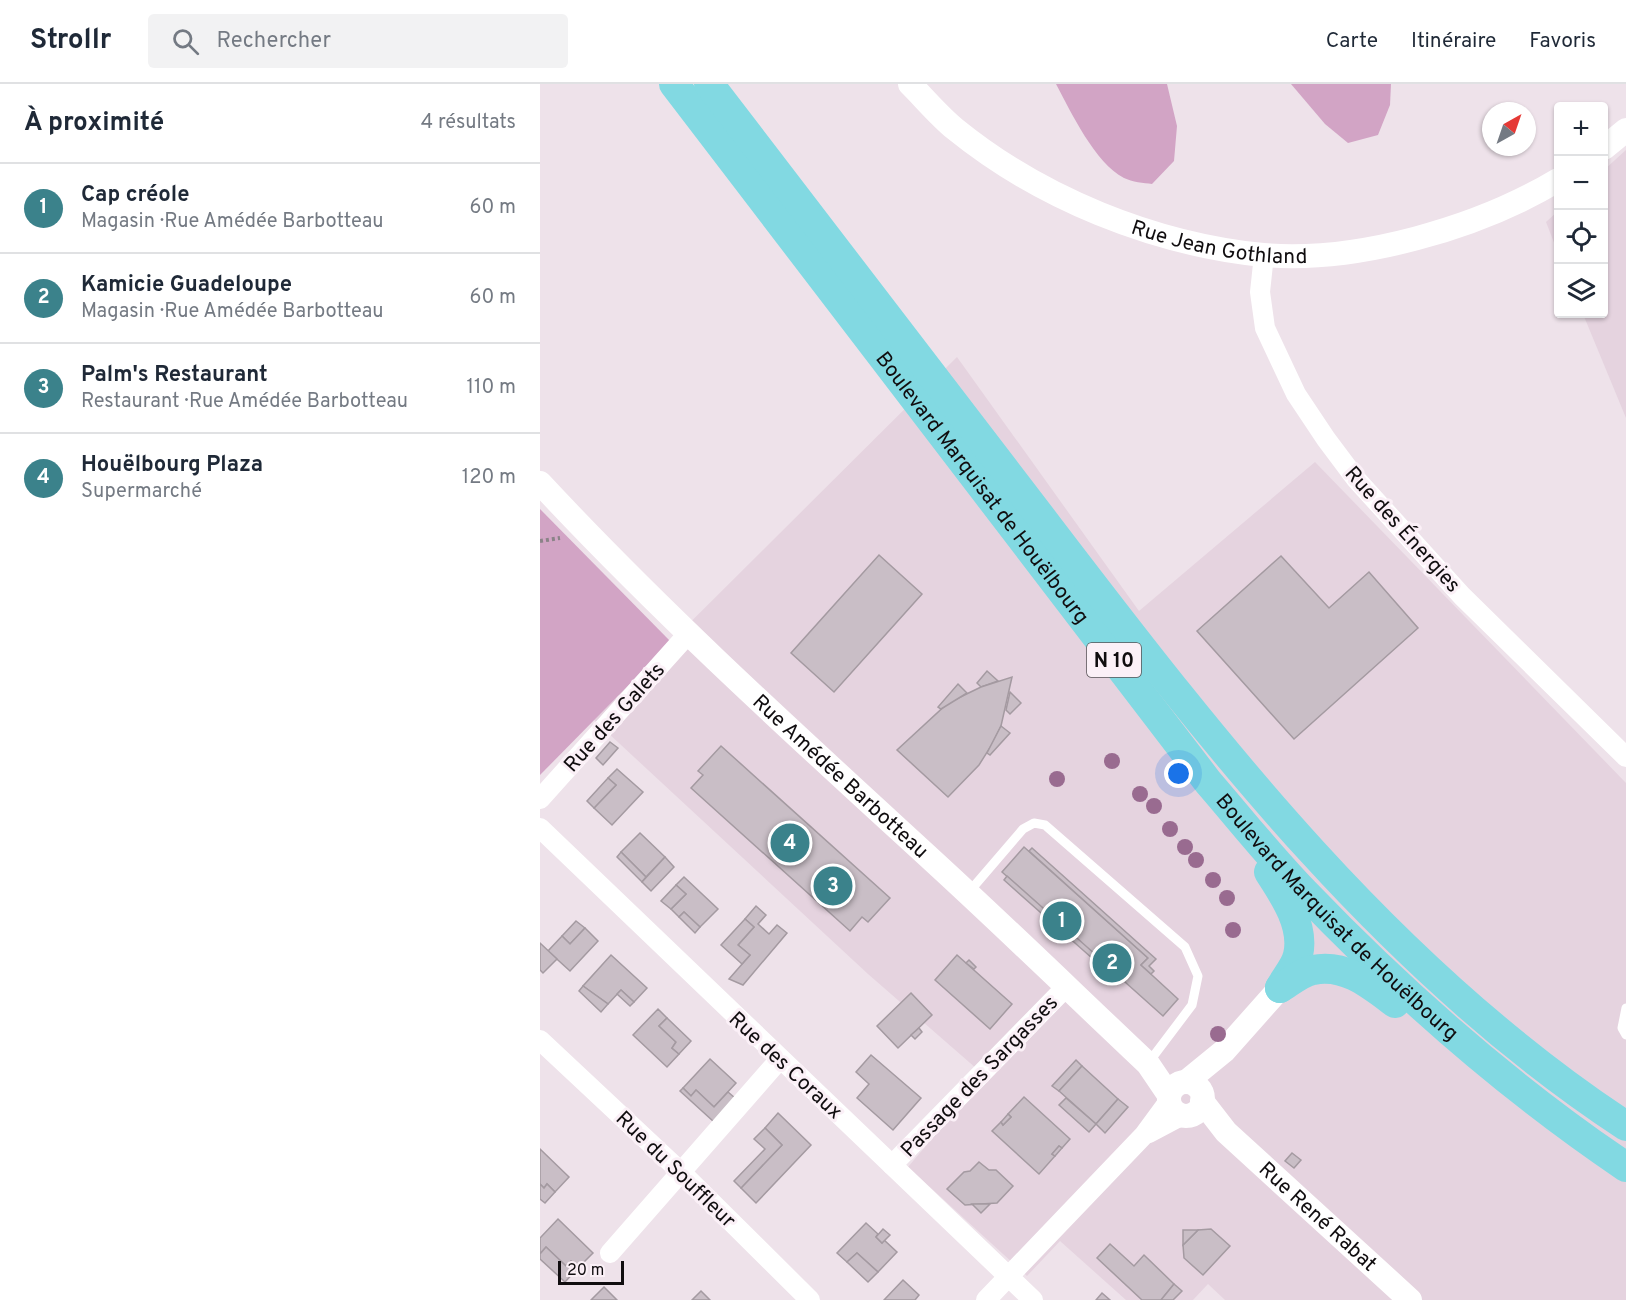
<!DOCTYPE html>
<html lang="fr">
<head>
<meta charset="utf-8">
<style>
	:root { --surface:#fff; --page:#f2f2f3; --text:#1f2937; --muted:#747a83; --line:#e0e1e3; --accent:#3b828b }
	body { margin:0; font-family:Overpass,sans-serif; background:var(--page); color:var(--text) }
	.controls { position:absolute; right:18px; top:18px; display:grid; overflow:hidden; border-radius:6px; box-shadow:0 2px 4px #0004 }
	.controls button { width:54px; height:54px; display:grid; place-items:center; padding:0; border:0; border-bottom:2px solid var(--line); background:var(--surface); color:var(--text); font:30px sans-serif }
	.compass { position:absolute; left:942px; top:18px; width:54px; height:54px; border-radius:50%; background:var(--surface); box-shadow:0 2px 4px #0004; rotate:40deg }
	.scale { position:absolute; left:18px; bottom:15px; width:66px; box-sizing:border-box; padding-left:6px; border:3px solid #100d0f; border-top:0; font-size:16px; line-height:21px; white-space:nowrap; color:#100d0f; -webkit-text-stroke:4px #fbf0f7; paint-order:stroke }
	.you { position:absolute; left:639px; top:690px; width:21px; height:21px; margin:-15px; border:4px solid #fff; border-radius:50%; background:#1a73e8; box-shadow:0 0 0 9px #1a73e833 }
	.badge { display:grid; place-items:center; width:39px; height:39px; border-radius:50%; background:var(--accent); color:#fff; font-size:20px; font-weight:700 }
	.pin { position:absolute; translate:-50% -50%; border:3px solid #fff; box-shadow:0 2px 6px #0006 }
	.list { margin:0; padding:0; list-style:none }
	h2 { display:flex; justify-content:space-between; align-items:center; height:78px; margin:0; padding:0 24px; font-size:26px }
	h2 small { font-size:20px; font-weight:400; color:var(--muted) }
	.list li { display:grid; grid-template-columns:39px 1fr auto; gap:18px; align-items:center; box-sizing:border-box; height:90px; padding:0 24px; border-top:2px solid var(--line) }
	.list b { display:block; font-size:22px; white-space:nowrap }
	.list p { margin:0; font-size:20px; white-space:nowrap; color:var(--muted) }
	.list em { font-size:20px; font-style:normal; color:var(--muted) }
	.icon { flex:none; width:33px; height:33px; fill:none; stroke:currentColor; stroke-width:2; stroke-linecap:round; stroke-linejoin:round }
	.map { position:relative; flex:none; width:1086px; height:1216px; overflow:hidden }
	header { display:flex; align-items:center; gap:36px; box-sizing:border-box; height:84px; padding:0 30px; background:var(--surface); border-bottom:2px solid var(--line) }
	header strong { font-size:28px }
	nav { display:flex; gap:33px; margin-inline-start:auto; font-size:21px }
	.search { width:420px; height:54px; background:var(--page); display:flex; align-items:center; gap:15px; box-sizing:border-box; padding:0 21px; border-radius:6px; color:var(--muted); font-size:22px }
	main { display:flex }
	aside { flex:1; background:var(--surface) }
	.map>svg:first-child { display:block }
	.built { fill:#e5d3df }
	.green { fill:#d2a4c5 }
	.building { fill:#c9bec6; stroke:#a49aa1; stroke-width:1.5 }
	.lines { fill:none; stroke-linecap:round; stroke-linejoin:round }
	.path { stroke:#8b8388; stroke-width:4; stroke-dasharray:3 3; stroke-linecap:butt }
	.service { stroke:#fff; stroke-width:9 }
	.minor { stroke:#fff; stroke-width:20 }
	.tertiary { stroke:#fff; stroke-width:24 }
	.primary { stroke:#82d9e2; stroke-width:30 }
	.tree { fill:#996b90 }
	.labels { text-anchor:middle; stroke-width:6; stroke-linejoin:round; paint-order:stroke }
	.shield { fill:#fbf0f7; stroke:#565155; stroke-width:1.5 }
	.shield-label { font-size:20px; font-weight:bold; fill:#100d0f }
	.street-label { font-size:21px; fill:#100d0f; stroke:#fbf0f7 }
</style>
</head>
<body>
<header>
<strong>Strollr</strong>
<div class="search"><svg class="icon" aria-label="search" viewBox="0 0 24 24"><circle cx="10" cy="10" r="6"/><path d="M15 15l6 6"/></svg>Rechercher</div>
<nav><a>Carte</a><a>Itinéraire</a><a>Favoris</a></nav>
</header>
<main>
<aside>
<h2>À proximité<small>4 résultats</small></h2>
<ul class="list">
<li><span class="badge">1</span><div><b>Cap créole</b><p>Magasin · Rue Amédée Barbotteau</p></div><em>60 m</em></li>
<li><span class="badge">2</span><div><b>Kamicie Guadeloupe</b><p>Magasin · Rue Amédée Barbotteau</p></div><em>60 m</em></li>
<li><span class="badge">3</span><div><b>Palm's Restaurant</b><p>Restaurant · Rue Amédée Barbotteau</p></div><em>110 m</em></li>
<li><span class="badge">4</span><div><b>Houëlbourg Plaza</b><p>Supermarché</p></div><em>120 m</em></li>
</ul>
</aside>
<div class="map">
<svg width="1086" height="1216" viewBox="0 0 1086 1216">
	<rect width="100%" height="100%" fill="#eee2ea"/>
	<g class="built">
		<polygon points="1086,66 1086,334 1043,230 1064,230 1064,86"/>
		<polygon points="1018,127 1018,169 1006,138"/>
		<polygon points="417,273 599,527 775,378 1086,699 1086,1216 685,1216 668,1200 653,1216 586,1216 520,1157 487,1192 368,1083 445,992 328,890 53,635"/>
	</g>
	<g class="green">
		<path d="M516,0h111l10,42 -3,35 -22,23c-8,-1 -20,-2 -28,-6 -29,-15 -53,-66 -68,-94z"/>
		<polygon points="751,0 851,0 850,21 838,51 808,59 785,40"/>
		<polygon points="0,425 131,558 0,691"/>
	</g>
	<g class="building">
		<polygon points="339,471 382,510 294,608 251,569"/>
		<polygon points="741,472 789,524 829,488 878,544 754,655 657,547"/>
		<polygon points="447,587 458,597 441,603 437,599"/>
		<polygon points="472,593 461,642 451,662 439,681 408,713 357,666 408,619 441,603"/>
		<polygon points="418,600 427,609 401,625 398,623"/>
		<polygon points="470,608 481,619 470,630 466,626"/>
		<polygon points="461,642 470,649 450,671 447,669"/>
		<polygon points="70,658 78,664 63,681 56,674"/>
		<polygon points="181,662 350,814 328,838 322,833 310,847 151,704 163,691 158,687"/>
		<polygon points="77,685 103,708 72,741 54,724 76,701 68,694"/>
		<polygon points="68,694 76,701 54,724 47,717"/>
		<polygon points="100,749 125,773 106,793 81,768"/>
		<polygon points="484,763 608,874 601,881 638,915 623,932 462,788"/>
		<polygon points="492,764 616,875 609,882 614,887 611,890 601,881 608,874 489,767"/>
		<polygon points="81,768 106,793 102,798 77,773"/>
		<polygon points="125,773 134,783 111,807 102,798"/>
		<polygon points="467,792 582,894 579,898 464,796"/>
		<polygon points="144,793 178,825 160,843 144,828 139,833 131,825 146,810 136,801"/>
		<polygon points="136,801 146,810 131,825 121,817"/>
		<polygon points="216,822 226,831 218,840 229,850 237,841 247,849 203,901 189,895 210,871 198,861 214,843 205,835"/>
		<polygon points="144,828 160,843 155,849 139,833"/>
		<polygon points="205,835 214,843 198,861 210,871 202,880 181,861"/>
		<polygon points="36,837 45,844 30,860 22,852"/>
		<polygon points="45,844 58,857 30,887 8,867 22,852 30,860"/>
		<polygon points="0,859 17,875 3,889 0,886"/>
		<polygon points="71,871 107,904 94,918 81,906 68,920 43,902"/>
		<polygon points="417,871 472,920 450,945 395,896"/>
		<polygon points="429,876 436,883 434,885 426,879"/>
		<polygon points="43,902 68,920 61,928 39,907"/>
		<polygon points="81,906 94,918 90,922 77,910"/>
		<polygon points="371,909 392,931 358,964 337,942"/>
		<polygon points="118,925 127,934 119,942 136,958 132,964 139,970 127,983 93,951"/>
		<polygon points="127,934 151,957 139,970 132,964 136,958 119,942"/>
		<polygon points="379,944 382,948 375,955 371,951"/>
		<polygon points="331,971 381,1014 353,1046 317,1014 329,1000 316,988"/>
		<polygon points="170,975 196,999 174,1023 156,1006 151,1012 143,1004"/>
		<polygon points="536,976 542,982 519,1007 512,1002"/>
		<polygon points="542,982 578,1015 556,1040 519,1007"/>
		<polygon points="143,1004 151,1012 156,1006 174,1023 188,1008 195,1014 174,1038 140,1007"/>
		<polygon points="484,1013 530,1055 522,1064 519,1062 512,1070 515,1072 499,1090 452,1047 461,1038 463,1041 471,1033 468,1030"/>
		<polygon points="526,1014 556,1040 549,1048 519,1021"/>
		<polygon points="578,1015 588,1023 565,1049 556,1040"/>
		<polygon points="238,1029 271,1061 216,1119 201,1104 242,1061 225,1044"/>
		<polygon points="468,1030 471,1033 463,1041 461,1038"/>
		<polygon points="225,1044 242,1061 201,1104 194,1097 225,1065 214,1055"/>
		<polygon points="519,1062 522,1064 515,1072 512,1070"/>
		<polygon points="0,1065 29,1093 15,1108 7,1100 4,1104 0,1100"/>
		<polygon points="752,1069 761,1076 754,1084 745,1077"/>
		<polygon points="439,1078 449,1086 456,1086 473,1102 457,1119 425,1121 407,1105 424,1088 430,1087"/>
		<polygon points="0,1100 4,1104 7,1100 15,1108 5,1119 0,1115"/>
		<polygon points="432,1120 450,1120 441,1129"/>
		<polygon points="18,1135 53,1169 38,1184 31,1177 26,1182 6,1163 0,1170 0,1154"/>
		<polygon points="326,1139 338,1150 336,1153 342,1159 344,1156 357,1168 338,1188 317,1169 307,1178 297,1169"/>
		<polygon points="343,1145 350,1151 342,1159 336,1153"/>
		<polygon points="671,1145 690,1162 663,1191 644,1174 643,1161 658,1146"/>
		<polygon points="643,1146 658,1146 643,1161"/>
		<polygon points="570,1160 594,1182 604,1171 634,1200 621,1216 602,1216 557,1174"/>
		<polygon points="6,1163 26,1182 31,1177 38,1184 25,1198 0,1175 0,1170"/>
		<polygon points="317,1169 338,1188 328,1198 307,1178"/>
		<polygon points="363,1196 379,1211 375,1216 344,1216"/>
		<polygon points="634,1200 642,1207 633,1216 621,1216"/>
		<polygon points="64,1203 77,1216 51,1216"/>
		<polygon points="161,1207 170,1216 152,1216"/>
		<polygon points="562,1209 570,1216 556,1216"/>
	</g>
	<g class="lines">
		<polyline class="path" points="0,457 20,454"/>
		<g class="service">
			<polyline points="429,808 483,745 494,739 505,741 645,863 658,892 652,921 609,978"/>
			<polyline points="1086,924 1082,944 1086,951"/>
		</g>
		<g class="minor">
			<polyline points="724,171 720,208 725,244 756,310 786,355 816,395 922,512 1086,673"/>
			<polyline points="0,715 148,550"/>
			<polyline points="0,744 493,1216"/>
			<polyline points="0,956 142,1089 270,1216"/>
			<polyline points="609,1049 643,1031"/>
			<polyline points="352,1081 526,903"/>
			<polyline points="70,1169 240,975"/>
			<polyline points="446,1216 604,1051 629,1017"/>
		</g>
		<g class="tertiary">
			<path id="s1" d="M370,0c15,15 29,32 45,45 85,69 198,115 308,126 94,8 215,-27 295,-75"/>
			<polyline points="1064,64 1086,46"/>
			<path id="s2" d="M0,399c124,133 259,255 393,378 72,66 143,135 215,203l21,31"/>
			<polyline points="646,998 684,967 740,904"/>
			<circle cx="646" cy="1015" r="17"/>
			<path id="s3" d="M662,1017l24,31 184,168"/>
		</g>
		<g class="primary">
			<path id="s4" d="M134,0l534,698c32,37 62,75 96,110 98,102 205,196 322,275"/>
			<path d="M169,0c113,149 227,297 341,445 168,220 341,443 576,597"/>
			<path d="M729,788c15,23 36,54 29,83 -2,11 -13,23 -18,33"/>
			<path d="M740,904c10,-6 22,-16 33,-18 32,-7 58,15 82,33"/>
		</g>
	</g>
	<g class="tree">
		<circle cx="572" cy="677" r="8"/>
		<circle cx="517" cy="695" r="8"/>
		<circle cx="600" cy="710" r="8"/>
		<circle cx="614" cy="722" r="8"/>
		<circle cx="630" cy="745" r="8"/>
		<circle cx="645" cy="763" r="8"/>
		<circle cx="656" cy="776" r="8"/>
		<circle cx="673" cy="796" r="8"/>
		<circle cx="687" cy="814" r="8"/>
		<circle cx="693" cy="846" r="8"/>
		<circle cx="678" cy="950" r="8"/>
	</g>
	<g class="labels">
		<rect class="shield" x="547" y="559" width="54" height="34" rx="4.5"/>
		<g class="shield-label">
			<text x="574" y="583">N 10</text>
		</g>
		<g class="street-label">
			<text dy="7" stroke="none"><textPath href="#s1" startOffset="356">Rue Jean Gothland</textPath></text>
			<text dy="7" stroke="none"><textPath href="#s4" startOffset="508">Boulevard Marquisat de Houëlbourg</textPath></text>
			<text transform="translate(863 445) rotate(48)" y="7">Rue des Énergies</text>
			<text transform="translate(74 633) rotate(-48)" y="7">Rue des Galets</text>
			<text dy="7" stroke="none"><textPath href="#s2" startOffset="420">Rue Amédée Barbotteau</textPath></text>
			<text dy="7" stroke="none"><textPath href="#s4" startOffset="1066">Boulevard Marquisat de Houëlbourg</textPath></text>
			<text transform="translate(246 981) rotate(43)" y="7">Rue des Coraux</text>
			<text transform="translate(439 992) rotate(-46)" y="7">Passage des Sargasses</text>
			<text transform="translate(136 1085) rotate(44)" y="7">Rue du Souffleur</text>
			<text dy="7" stroke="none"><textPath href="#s3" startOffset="164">Rue René Rabat</textPath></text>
		</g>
	</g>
</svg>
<div class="controls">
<button>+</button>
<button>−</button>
<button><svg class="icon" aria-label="locate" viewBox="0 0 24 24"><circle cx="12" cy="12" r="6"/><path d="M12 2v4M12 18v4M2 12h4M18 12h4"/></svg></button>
<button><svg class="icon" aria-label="layers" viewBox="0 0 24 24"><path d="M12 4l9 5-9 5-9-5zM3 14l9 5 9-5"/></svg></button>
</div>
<svg class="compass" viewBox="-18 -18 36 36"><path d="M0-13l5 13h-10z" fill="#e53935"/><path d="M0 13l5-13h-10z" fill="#747a83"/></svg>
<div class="scale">20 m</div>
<div class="you"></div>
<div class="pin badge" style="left:522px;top:837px">1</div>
<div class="pin badge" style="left:572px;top:879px">2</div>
<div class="pin badge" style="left:293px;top:802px">3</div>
<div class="pin badge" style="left:250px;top:759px">4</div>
</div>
</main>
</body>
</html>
